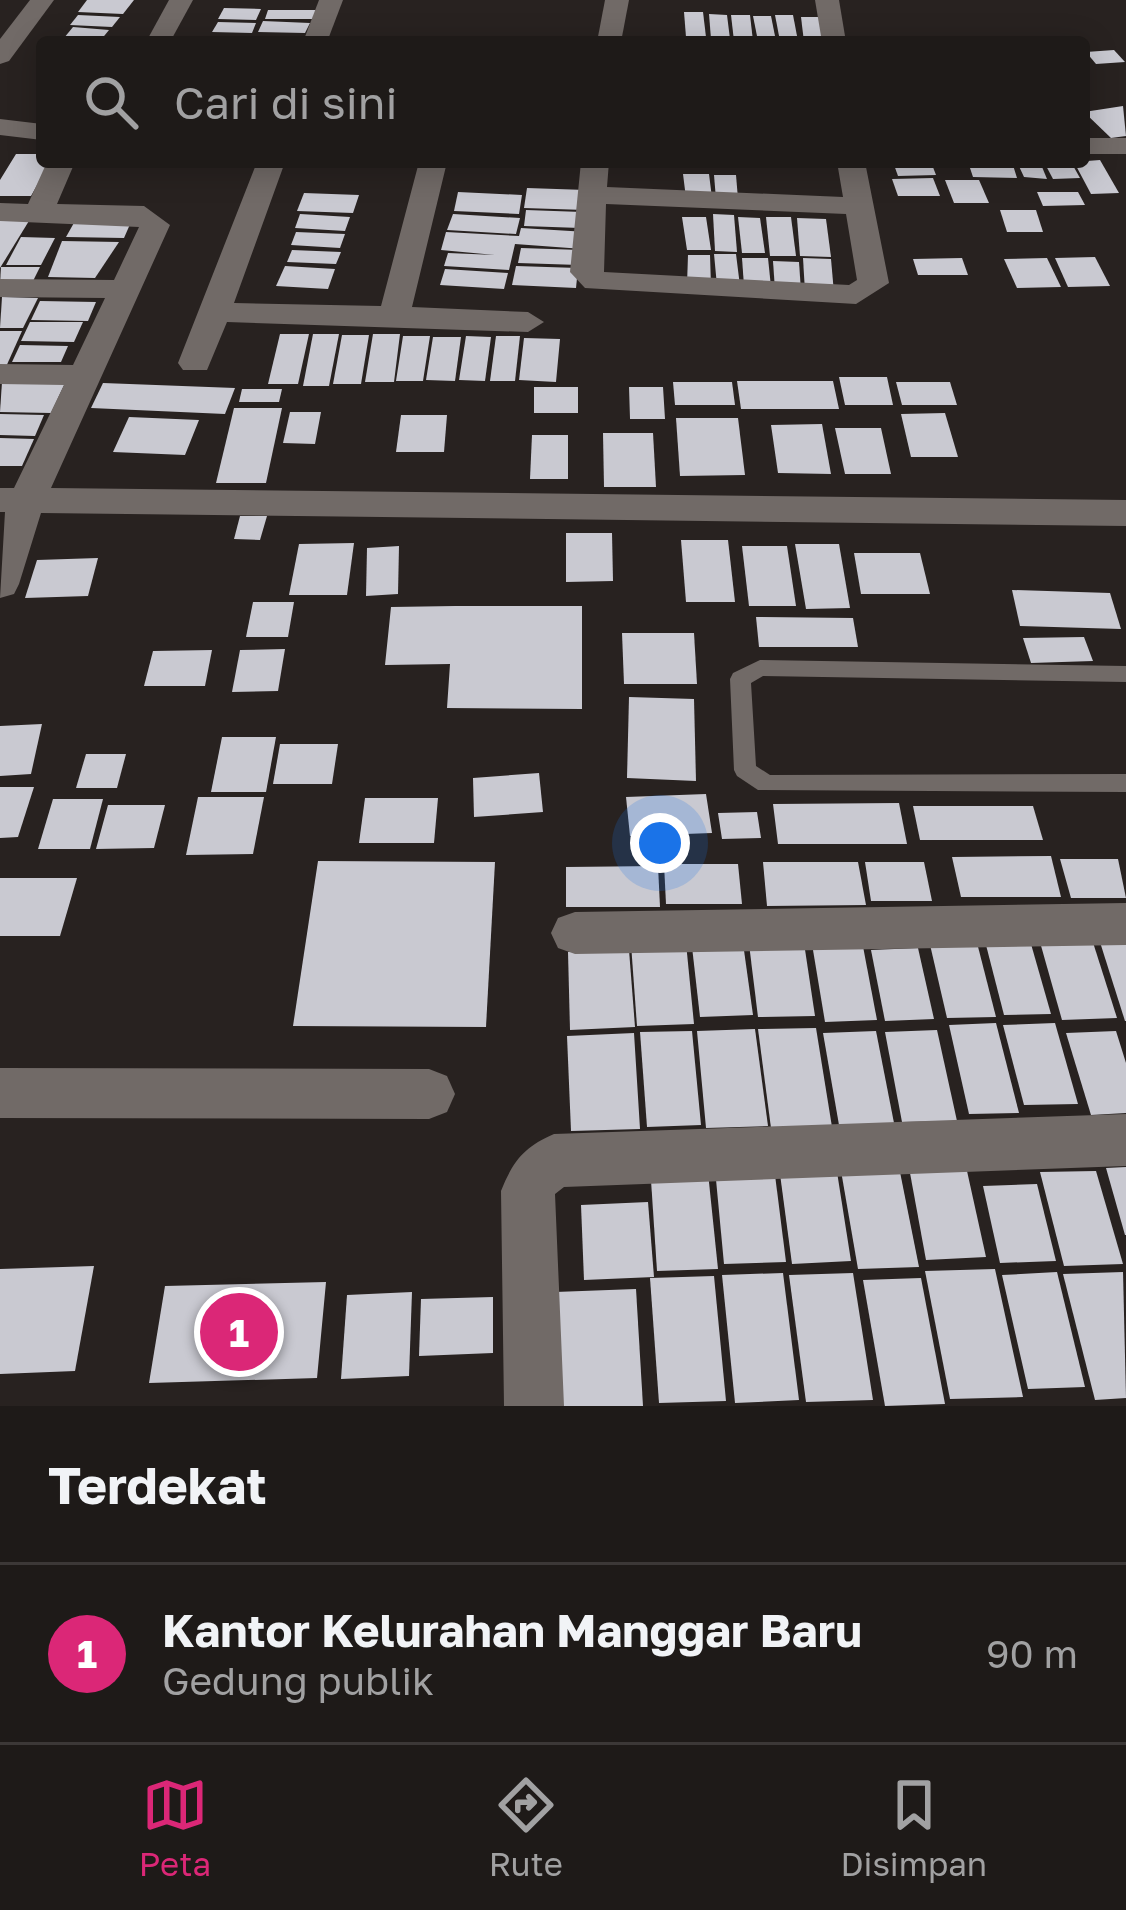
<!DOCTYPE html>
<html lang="id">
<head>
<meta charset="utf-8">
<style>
	:root { --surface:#1e1a18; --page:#2b2725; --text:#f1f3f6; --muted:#a1a1a2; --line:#3c3837; --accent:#db2777 }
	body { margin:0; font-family:"Golos Text",sans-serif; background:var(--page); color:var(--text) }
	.you { position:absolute; left:660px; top:843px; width:42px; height:42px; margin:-30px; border:9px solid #fff; border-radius:50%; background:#1a73e8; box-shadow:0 0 0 18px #1a73e833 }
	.badge { display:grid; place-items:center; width:78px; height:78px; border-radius:50%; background:var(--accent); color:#fff; font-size:39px; font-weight:700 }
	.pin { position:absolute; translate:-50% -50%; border:6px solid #fff; box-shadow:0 3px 12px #0006 }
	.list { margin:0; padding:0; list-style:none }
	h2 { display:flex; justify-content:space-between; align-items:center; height:156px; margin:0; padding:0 48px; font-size:51px }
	h2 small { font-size:39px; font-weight:400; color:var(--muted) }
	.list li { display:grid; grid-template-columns:78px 1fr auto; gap:36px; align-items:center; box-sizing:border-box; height:180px; padding:0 48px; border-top:3px solid var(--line) }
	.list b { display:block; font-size:45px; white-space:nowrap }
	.list p { margin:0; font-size:39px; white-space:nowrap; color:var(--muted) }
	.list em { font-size:39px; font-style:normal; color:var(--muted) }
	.icon { flex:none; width:66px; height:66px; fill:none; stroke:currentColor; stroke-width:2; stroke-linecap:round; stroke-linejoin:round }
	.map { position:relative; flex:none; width:1126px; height:1406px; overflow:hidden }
	.search { position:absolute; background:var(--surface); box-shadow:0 6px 30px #0003; left:36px; right:36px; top:36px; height:132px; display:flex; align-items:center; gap:30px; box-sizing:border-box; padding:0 42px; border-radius:12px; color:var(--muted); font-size:45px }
	.sheet { height:336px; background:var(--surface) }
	nav { display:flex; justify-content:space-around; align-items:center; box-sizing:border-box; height:168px; border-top:3px solid var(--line); background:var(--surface); font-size:33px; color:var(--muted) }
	nav a { display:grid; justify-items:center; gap:6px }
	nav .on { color:var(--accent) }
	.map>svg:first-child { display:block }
	.building { fill:#c9c9d1 }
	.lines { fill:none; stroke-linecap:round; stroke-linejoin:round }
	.lane { fill:#716a67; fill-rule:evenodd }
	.street { fill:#716a67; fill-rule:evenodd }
</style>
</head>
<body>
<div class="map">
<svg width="1126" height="1406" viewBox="0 0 1126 1406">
	<rect width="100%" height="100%" fill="#282220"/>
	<g class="building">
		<polygon points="87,0 134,0 123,14 78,12"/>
		<polygon points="224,8 261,9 256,20 218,19"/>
		<polygon points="268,10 317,10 314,19 265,19"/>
		<polygon points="684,12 703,12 706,37 686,37"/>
		<polygon points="709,14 727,15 730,39 711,39"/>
		<polygon points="78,15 120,17 112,27 70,25"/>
		<polygon points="731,15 750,15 753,41 734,41"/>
		<polygon points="775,15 793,15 798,41 780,41"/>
		<polygon points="753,16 771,16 776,41 758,41"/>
		<polygon points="801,17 821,17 823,42 804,42"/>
		<polygon points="263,21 310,23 305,33 258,32"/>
		<polygon points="218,22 256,23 252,33 212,32"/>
		<polygon points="73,27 109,30 100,41 64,38"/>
		<polygon points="1114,50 1125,62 1096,64 1086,52"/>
		<polygon points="1123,106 1126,136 1111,138 1084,112"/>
		<polygon points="16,154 42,154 42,162 50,162 31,196 0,196 0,180"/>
		<polygon points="1100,160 1119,193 1091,194 1074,162"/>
		<polygon points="893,162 931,162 936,175 898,176"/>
		<polygon points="968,162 1012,162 1017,178 973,177"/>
		<polygon points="1017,162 1040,162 1047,179 1024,177"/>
		<polygon points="1044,162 1071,162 1080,178 1053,179"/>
		<polygon points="683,174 709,174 712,198 686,198"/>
		<polygon points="714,175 736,175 738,199 716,199"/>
		<polygon points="933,178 940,196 898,196 892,179"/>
		<polygon points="945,180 979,180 989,203 954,203"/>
		<polygon points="527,188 586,190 585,210 524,208"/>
		<polygon points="458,192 522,195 519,214 454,211"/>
		<polygon points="1037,192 1078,192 1085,205 1043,206"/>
		<polygon points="304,193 359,195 353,213 297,211"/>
		<polygon points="526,210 582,212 580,228 524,226"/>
		<polygon points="1000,210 1036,210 1043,232 1007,232"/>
		<polygon points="300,214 350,217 345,231 295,228"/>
		<polygon points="453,214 520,218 516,234 447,230"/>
		<polygon points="713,214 734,215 737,252 715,251"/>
		<polygon points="32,216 0,268 0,220"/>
		<polygon points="682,217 706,217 711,250 687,250"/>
		<polygon points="738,217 760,218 765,253 742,253"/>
		<polygon points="766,217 791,217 796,256 770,256"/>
		<polygon points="797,218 826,219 831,257 800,256"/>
		<polygon points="75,221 131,222 124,238 66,237"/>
		<polygon points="521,228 587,232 583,249 515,244 509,270 444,266 448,253 495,255 441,250 446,232 519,236"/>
		<polygon points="296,232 345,234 340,248 291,245"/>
		<polygon points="21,237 55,238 41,265 6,265"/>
		<polygon points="62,241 119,242 95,278 48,277"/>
		<polygon points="521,248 581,250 579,265 518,263"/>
		<polygon points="292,250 341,252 336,264 287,262"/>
		<polygon points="714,254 736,254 740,286 717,286"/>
		<polygon points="688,255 710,255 711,286 687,285"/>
		<polygon points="1095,257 1110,286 1068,287 1055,258"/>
		<polygon points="742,258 768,258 771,287 744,286"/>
		<polygon points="803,258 831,259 834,293 805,292"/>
		<polygon points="962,258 968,275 918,275 913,259"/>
		<polygon points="1047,258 1061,287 1017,288 1004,259"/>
		<polygon points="773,261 799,262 801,291 775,290"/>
		<polygon points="285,266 335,269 328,289 276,286"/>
		<polygon points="516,266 578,268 576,288 512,285"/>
		<polygon points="1,267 40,267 31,285 0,284"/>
		<polygon points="445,269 508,273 504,289 440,285"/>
		<polygon points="2,297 38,298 23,328 0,328"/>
		<polygon points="40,301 96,302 88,321 31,320"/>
		<polygon points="30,322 83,322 74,342 21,341"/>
		<polygon points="0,331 22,331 5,369 0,369"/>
		<polygon points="280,334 309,334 298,384 268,384"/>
		<polygon points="313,334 339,334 329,386 303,386"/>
		<polygon points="373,334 400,334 394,382 365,382"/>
		<polygon points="342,335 369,335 361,384 333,384"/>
		<polygon points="403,336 430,336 423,381 396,381"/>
		<polygon points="466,336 491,337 485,381 459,380"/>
		<polygon points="496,336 520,336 515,381 490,381"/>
		<polygon points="433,337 461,337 455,381 426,380"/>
		<polygon points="524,338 560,339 556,382 519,380"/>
		<polygon points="20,345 68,346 61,362 12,362"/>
		<polygon points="839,377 887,377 893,405 845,405"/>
		<polygon points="737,381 833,381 839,409 741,409"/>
		<polygon points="2,382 65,383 51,413 0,412"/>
		<polygon points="673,382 732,382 735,405 675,405"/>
		<polygon points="896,382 950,382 957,405 902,405"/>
		<polygon points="103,383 235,388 225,414 91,408"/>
		<rect x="534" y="387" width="44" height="26"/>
		<polygon points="629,387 663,387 665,419 630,419"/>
		<polygon points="242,389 282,389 279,402 239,402"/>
		<polygon points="234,408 282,408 266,483 216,483"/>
		<polygon points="290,412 321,412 315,444 283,443"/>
		<polygon points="945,413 958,457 911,457 901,414"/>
		<polygon points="0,414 44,415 35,436 0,435"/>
		<polygon points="401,415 447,415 444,452 396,452"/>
		<polygon points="129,417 199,420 185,455 113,452"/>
		<polygon points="676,418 738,418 745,475 680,476"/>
		<polygon points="822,424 831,474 778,473 771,425"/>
		<polygon points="835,428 881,428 891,474 845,474"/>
		<polygon points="603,433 653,433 656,487 604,487"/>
		<polygon points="532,435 568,435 568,479 530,479"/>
		<polygon points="0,438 34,439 22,466 0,466"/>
		<polygon points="240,516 267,516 260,540 234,539"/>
		<polygon points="566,533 612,533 613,581 566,582"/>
		<polygon points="681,540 728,540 735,602 686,602"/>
		<polygon points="354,543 347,595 289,595 299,544"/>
		<polygon points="795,544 839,544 850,608 806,609"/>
		<polygon points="399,546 398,594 366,596 367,548"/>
		<polygon points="742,546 787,546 796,606 749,606"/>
		<polygon points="854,553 920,553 930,594 861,594"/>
		<polygon points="98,558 88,596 25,598 37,560"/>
		<polygon points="1012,590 1110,593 1121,629 1020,626"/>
		<polygon points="253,602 294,602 288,637 246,637"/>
		<polygon points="455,606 582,606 582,709 447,708 450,664 385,665 391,607"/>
		<polygon points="756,617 853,618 858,647 759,647"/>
		<polygon points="622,633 694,633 697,684 624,684"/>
		<polygon points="1084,637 1093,661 1031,663 1023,638"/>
		<polygon points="285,649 278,691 232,692 240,650"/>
		<polygon points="212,650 205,686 144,686 153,651"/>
		<polygon points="629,697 694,699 696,781 627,778"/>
		<polygon points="42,724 31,774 0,776 0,726"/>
		<polygon points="222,737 276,737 266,792 211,792"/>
		<polygon points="280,744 338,744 332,784 273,784"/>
		<polygon points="86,754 126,754 117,788 76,788"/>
		<polygon points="539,773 543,812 474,817 473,778"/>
		<polygon points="0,787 34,787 18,837 0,838"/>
		<polygon points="706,794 712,833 630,836 626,797"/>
		<polygon points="198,797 264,797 253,854 186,855"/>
		<polygon points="365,798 438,798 434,843 359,843"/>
		<polygon points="53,799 103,799 90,849 38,849"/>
		<polygon points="899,803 907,844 778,844 773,804"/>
		<polygon points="108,805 165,805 154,848 96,849"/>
		<polygon points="913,806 1033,806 1043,840 920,840"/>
		<polygon points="757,812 761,838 722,839 718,813"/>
		<polygon points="1051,856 1061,897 961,897 952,857"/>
		<polygon points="1060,859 1118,859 1126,898 1071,898"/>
		<polygon points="318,861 495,862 486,1027 293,1026"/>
		<polygon points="763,862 858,862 866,905 767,906"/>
		<polygon points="865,862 924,862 932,901 871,901"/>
		<polygon points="664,864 738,864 742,904 666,904"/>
		<polygon points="658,866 660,907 566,907 566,867"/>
		<polygon points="0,878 77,878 60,936 0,936"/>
		<polygon points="1090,933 1117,1018 1062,1020 1038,935"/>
		<polygon points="975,935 996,1017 947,1018 928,936"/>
		<polygon points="742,936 753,1015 700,1017 691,938"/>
		<polygon points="861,936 877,1020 825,1022 811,938"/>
		<polygon points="1099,939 1126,939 1126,1021 1125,1021"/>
		<polygon points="686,943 694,1024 637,1026 631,944"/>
		<polygon points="804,943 815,1016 758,1017 749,944"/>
		<polygon points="1031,944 1051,1014 1004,1015 986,945"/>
		<polygon points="918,948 934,1019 885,1021 871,950"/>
		<polygon points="629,950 635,1027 570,1030 568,952"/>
		<polygon points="996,1023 1019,1113 969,1114 949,1025"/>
		<polygon points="1055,1023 1078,1104 1024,1105 1003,1025"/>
		<polygon points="816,1028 832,1127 771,1128 758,1029"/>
		<polygon points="755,1029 768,1126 706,1128 697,1031"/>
		<polygon points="937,1030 957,1121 902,1122 885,1032"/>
		<polygon points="692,1031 701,1125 647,1127 640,1032"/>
		<polygon points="876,1031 894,1123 839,1125 823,1033"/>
		<polygon points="1116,1031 1126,1063 1126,1113 1091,1115 1066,1033"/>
		<polygon points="634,1033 640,1129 571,1131 567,1036"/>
		<polygon points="898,1162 919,1267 858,1269 840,1165"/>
		<polygon points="707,1163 718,1269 657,1271 650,1165"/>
		<polygon points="774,1167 786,1262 724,1264 715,1169"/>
		<polygon points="1126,1167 1126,1235 1125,1235 1106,1168"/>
		<polygon points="967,1171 986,1257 926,1260 910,1173"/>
		<polygon points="1096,1171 1123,1264 1064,1266 1040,1172"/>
		<polygon points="837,1172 851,1261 792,1264 780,1174"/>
		<polygon points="1037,1184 1056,1261 1000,1263 983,1186"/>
		<polygon points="648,1202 654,1277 584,1280 581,1205"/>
		<polygon points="94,1266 75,1371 0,1374 0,1269"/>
		<polygon points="995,1269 1023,1397 950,1399 925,1271"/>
		<polygon points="1057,1272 1085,1387 1028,1389 1002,1275"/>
		<polygon points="1123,1272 1126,1398 1095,1400 1063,1274"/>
		<polygon points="783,1273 799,1400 735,1403 722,1275"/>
		<polygon points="853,1273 873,1400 806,1402 789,1275"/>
		<polygon points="714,1276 726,1401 659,1403 650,1278"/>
		<polygon points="921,1278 945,1404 885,1406 863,1280"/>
		<polygon points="326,1282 317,1378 149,1383 165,1286"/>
		<polygon points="636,1289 643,1406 557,1406 555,1292"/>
		<polygon points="412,1292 409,1376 341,1379 347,1295"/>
		<polygon points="493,1297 493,1353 419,1356 421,1299"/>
	</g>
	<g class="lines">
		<polygon class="lane" points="760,660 1126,666 1126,682 763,676 751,683 756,766 770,775 1126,774 1126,792 758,790 737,776 734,770 730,679 733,673"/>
		<g class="street">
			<polygon points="30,0 54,0 9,61 0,64 0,39"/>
			<polygon points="169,0 193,0 170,42 146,42"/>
			<polygon points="319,0 343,0 327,42 303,42"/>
			<polygon points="605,0 629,0 621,42 597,42"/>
			<polygon points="815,0 839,0 846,42 822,42"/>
			<polygon points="0,119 42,124 42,140 0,135"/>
			<rect x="1084" y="138" width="42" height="16"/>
			<polygon points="47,162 75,162 57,204 144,206 170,225 51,488 1126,500 1126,526 41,513 19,584 14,594 0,598 5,512 0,512 0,488 14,488 64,385 0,384 0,364 73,365 105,298 0,297 0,279 114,280 139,227 0,221 0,203 28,204"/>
			<polygon points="257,162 285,162 234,303 381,306 419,162 447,162 412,307 528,312 544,322 528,332 227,322 207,370 183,370 178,363"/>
			<path d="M581,162h28l-2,25 236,10 -6,-35h28l24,121 -33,21 -271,-16 -15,-16zM606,204l240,10 11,66 -8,5 -245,-13z"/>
			<polygon points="1126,903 1126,945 575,954 558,948 551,933 558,918 575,912"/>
			<polygon points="0,1068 429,1069 447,1076 455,1094 447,1112 429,1119 0,1118"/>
			<path d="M1126,1114v52l-562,21 -9,7 9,212h-60l-3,-215c12,-30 23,-44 53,-57z"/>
		</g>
	</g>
</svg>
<div class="you"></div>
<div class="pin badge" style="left:239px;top:1332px">1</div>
<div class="search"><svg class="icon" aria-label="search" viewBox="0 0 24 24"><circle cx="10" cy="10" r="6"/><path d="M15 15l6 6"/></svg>Cari di sini</div>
</div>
<section class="sheet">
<h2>Terdekat<small></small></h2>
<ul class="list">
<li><span class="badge">1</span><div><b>Kantor Kelurahan Manggar Baru</b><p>Gedung publik</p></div><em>90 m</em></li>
</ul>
</section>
<nav>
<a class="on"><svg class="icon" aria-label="map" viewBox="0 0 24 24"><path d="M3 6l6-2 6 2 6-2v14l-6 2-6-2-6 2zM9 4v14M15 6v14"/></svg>Peta</a>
<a><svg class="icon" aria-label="directions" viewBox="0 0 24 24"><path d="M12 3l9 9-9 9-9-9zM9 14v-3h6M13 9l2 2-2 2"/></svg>Rute</a>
<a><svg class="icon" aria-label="saved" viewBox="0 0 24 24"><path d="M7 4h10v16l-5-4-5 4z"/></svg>Disimpan</a>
</nav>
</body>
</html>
